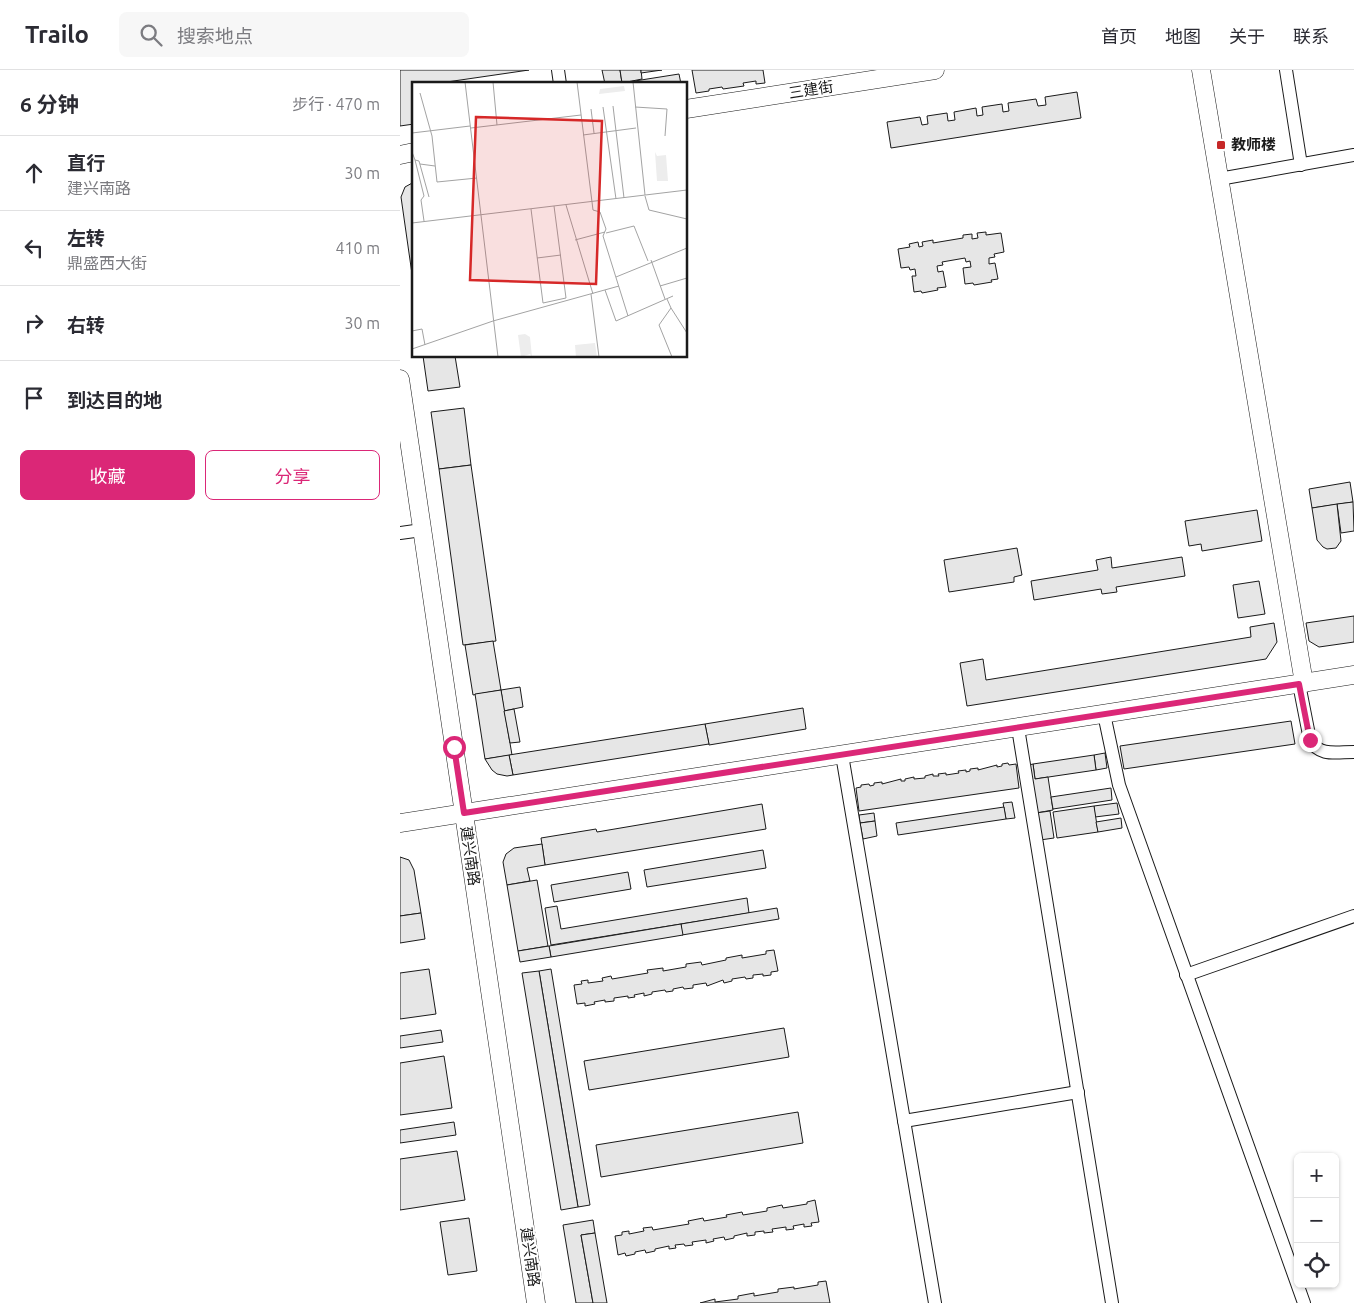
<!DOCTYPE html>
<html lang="zh">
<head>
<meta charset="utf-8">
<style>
	:root { --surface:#fff; --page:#f7f7f7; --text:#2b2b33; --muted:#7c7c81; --line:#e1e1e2; --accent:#db2777 }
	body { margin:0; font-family:Ubuntu,"Noto Sans SC",sans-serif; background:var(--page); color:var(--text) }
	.controls { position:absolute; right:15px; bottom:15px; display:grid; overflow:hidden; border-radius:8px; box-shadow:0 1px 4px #0004 }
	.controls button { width:45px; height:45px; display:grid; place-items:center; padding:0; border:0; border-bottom:1px solid var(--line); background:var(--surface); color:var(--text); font:25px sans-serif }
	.stop { position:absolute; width:15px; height:15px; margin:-11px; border:4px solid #db2777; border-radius:50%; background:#fff }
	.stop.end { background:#db2777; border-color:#fff; box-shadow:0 1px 5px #0008 }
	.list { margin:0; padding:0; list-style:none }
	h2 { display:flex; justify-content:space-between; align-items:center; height:65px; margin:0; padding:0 20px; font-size:21px }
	h2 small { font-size:16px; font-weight:400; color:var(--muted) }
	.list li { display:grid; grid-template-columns:32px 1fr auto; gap:15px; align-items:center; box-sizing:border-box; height:75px; padding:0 20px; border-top:1px solid var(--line) }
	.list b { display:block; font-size:19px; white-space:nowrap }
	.list p { margin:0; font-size:16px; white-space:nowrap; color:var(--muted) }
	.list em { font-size:16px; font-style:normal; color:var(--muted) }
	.actions { display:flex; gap:10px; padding:15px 20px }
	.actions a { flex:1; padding:11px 0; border:1px solid var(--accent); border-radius:8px; text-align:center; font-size:18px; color:var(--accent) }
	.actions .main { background:var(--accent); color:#fff }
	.icon { flex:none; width:28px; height:28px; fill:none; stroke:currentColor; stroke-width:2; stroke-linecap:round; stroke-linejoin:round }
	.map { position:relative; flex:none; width:954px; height:1233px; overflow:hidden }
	header { display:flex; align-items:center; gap:30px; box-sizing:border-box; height:70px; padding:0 25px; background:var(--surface); border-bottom:1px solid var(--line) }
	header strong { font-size:24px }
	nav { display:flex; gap:28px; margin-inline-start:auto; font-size:18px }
	.search { width:350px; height:45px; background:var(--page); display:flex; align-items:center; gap:12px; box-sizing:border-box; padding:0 18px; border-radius:8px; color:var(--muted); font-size:19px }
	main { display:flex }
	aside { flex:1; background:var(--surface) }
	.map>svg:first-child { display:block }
	.building { fill:#e6e6e6; stroke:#1a1a1a }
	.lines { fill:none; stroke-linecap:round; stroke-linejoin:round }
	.street-casing { stroke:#1a1a1a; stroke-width:14 }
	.secondary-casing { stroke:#1a1a1a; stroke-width:19 }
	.street { stroke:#fff; stroke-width:12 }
	.secondary { stroke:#fff; stroke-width:18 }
	.route { stroke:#db2777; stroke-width:6 }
	.poi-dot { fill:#c62828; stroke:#fff; stroke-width:2 }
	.labels { text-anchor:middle; stroke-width:4; stroke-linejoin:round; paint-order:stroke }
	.street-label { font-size:15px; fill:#1a1a1a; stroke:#fff }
	.poi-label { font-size:15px; font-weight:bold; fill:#1a1a1a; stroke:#fff; text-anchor:start }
	.inset-road { fill:none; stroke:#a3a3a3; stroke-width:1 }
	.view { fill:#d62828; fill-opacity:0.15; stroke:#d62828; stroke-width:2.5 }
	.inset-edge { fill:none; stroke:#1a1a1a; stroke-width:2.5 }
</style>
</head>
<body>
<header>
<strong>Trailo</strong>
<div class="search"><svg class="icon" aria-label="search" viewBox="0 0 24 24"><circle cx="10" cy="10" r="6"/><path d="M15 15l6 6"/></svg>搜索地点</div>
<nav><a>首页</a><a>地图</a><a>关于</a><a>联系</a></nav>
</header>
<main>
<aside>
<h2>6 分钟<small>步行 · 470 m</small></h2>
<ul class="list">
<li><svg class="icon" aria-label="ahead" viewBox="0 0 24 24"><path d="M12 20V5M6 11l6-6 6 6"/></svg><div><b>直行</b><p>建兴南路</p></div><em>30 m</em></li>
<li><svg class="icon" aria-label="left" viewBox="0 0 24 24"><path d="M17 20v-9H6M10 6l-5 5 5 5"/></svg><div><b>左转</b><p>鼎盛西大街</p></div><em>410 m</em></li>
<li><svg class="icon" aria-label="right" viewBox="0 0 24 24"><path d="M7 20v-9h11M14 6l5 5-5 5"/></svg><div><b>右转</b></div><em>30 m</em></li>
<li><svg class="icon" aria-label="arrive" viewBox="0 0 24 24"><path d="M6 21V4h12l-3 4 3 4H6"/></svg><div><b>到达目的地</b></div></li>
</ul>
<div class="actions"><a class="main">收藏</a><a>分享</a></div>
</aside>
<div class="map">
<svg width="954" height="1233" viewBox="0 0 954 1233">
	<rect width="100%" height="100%" fill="#fff"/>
	<g class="building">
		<polygon points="0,0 129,0 33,14 14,14 14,54 0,56"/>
		<polygon points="202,0 220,0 222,13 205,14"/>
		<polygon points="220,0 241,0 242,9 222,13"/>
		<polygon points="241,0 262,0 241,3"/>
		<polygon points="292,0 363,0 365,13 356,14 356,11 343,13 344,16 323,19 322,17 309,19 309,21 296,23"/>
		<polygon points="279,4 281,14 216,14 222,13"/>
		<polygon points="677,22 681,48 491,78 487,52 520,47 522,55 528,54 527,46 547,43 548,51 555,50 554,42 576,38 577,46 583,45 582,37 602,34 603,42 609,41 608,33 636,29 638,36 646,35 645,27"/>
		<polygon points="14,112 14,218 1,127 5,117"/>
		<polygon points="586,162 586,165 601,163 604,182 594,184 595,187 589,188 589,194 595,193 598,209 591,210 592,212 574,215 573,213 565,214 563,198 571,197 570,191 566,192 565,188 542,192 543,195 537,196 538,202 543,201 546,217 537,218 538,220 522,223 521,221 514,222 512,206 516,206 515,199 510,200 509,197 501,198 498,179 510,177 509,174 518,172 519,177 523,176 522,172 533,170 533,173 563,168 563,165 572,164 572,169 578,168 577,163"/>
		<polygon points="23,286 55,286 60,317 28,321"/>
		<polygon points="64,338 71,395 39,399 31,342"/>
		<polygon points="71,395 96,571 63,575 39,399"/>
		<polygon points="950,412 953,432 912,438 909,419"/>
		<polygon points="953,432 954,461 941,463 937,434"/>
		<polygon points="937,434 941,471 936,478 927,479 923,477 917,470 912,438"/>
		<polygon points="857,440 862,471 802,481 801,474 789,476 785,451"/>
		<polygon points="617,478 622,505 614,507 614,512 549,522 544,490"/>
		<polygon points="711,487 712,498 782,487 785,506 716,517 717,522 702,524 701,519 634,530 631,511 698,500 696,490"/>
		<polygon points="859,511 865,544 838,548 833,515"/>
		<polygon points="954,546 954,572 919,577 909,571 906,553"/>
		<polygon points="874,553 877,572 866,589 567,636 560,593 583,589 586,610 851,567 850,557"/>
		<polygon points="93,571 101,620 73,625 65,575"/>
		<polygon points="120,617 123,637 104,641 101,620"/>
		<polygon points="101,620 112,685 85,689 75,624"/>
		<polygon points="403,638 406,659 309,675 305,654"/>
		<polygon points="114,639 120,672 110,673 104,641"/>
		<polygon points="891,651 895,674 724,699 720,676"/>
		<polygon points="305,654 309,674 113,705 109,685"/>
		<polygon points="705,683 707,698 696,700 694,685"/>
		<polygon points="109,685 113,705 107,706 97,704 92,700 85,689"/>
		<polygon points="694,685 696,700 635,709 633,694"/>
		<polygon points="608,693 609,695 616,694 619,718 459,741 456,718 461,717 461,715 469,714 470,716 474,715 474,713 482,712 482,714 501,709 501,711 505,711 505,709 514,707 514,709 525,708 525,706 533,704 533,706 539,706 538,704 546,703 546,705 559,703 558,701 566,700 566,702 570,701 570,699 578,698 578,700 597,695 597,697 602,696 602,694"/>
		<polygon points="633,694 635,709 648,707 653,740 636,743 629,695"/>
		<polygon points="711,718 712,730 653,739 651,727"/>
		<polygon points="612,732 615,748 606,749 603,733"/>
		<polygon points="717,733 719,744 695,747 694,736"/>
		<polygon points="362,734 366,759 145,795 141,768 196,759 197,762"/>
		<polygon points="694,736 698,762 657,768 653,742"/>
		<polygon points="604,737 606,749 498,765 496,753"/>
		<polygon points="650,741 654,768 640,770 636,743"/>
		<polygon points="474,743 475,751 460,753 459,745"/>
		<polygon points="721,748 722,758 698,762 696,752"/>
		<polygon points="475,751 477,766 463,769 460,753"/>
		<polygon points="142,774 145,795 127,798 130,811 107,815 103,792 106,784 114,778"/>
		<polygon points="363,780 366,798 247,817 244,800"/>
		<polygon points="0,787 9,790 14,800 21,843 0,846"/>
		<polygon points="228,802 231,819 154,832 151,815"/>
		<polygon points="137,810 148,876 118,881 107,815"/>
		<polygon points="347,828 349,843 151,875 145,838 157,836 161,859"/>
		<polygon points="377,838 379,849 282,865 281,854"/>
		<polygon points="21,843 25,869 0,873 0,846"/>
		<polygon points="281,854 283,865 151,887 149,876"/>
		<polygon points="149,876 151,887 120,892 118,881"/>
		<polygon points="374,880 378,901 371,902 371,905 363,906 363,904 353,905 353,908 346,909 345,907 332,909 332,911 324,913 323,910 307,916 306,913 293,915 293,918 284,919 283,917 273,919 273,921 266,922 265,920 252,922 252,924 244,926 244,923 234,925 235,927 228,928 228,926 214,928 214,931 205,932 205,930 194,932 195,934 185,936 185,933 177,934 174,915 182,914 181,911 188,910 188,913 203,911 202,908 211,906 212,909 248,903 247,900 263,898 263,901 286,897 286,894 301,892 302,895 326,890 326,888 342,885 342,888 366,884 366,881"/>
		<polygon points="29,899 36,944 0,949 0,903"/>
		<polygon points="151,899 190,1135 178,1137 139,901"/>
		<polygon points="139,901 178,1137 161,1140 122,903"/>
		<polygon points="384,958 389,987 189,1020 184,991"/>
		<polygon points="41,960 43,972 0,978 0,966"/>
		<polygon points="44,986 52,1038 0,1045 0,993"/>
		<polygon points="398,1042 403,1073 201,1107 196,1075"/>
		<polygon points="54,1052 56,1065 0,1073 0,1060"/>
		<polygon points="57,1081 65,1130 0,1140 0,1089"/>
		<polygon points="415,1130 419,1152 411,1153 412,1156 404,1157 404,1154 393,1156 394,1159 386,1160 386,1157 372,1159 373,1162 364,1163 364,1161 355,1162 355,1165 347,1166 347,1163 334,1166 334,1168 325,1170 324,1167 313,1169 314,1171 306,1173 306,1170 292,1172 293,1175 285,1176 284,1174 275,1175 276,1178 269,1179 269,1176 255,1179 255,1181 246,1183 245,1180 235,1182 235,1184 226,1186 225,1183 218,1185 215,1166 222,1165 222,1162 229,1161 229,1164 244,1161 243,1158 252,1157 253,1160 289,1154 288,1151 303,1148 304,1151 327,1147 326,1145 342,1142 343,1145 367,1141 367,1138 382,1135 383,1138 407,1134 407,1132"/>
		<polygon points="69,1148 77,1201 48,1205 40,1152"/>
		<polygon points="193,1150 195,1163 181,1165 193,1233 176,1233 163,1155"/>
		<polygon points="195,1163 207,1233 193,1233 181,1165"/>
		<polygon points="426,1211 430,1233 300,1233 315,1229 315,1232 338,1229 338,1226 354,1223 354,1226 378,1222 378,1219 394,1217 394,1219 418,1215 418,1212"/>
	</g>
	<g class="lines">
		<defs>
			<g id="street">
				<polyline points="158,0 160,14"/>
				<polyline points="886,0 901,95"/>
				<polyline points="819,109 954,85"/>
				<polyline points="0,463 22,460"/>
				<path d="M899,614l11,56c10,17 26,12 44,12"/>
				<polyline points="704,644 719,715 904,1233"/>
				<polyline points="618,658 712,1233"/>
				<polyline points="442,685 535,1233"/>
				<polyline points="786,905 954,846"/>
				<polyline points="504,1051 678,1022"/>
			</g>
			<g id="secondary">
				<polyline points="801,0 904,613"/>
				<polyline points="286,39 535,0"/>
				<polyline points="0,85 14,82"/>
				<polyline points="0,309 136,1233"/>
				<polyline points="0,753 954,605"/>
			</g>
		</defs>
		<use href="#street" class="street-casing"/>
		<use href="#secondary" class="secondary-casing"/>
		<use href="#street" class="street"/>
		<use href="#secondary" class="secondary"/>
	</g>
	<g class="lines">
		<polyline class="route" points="54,677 64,743 899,614 910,670"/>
	</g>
	<rect class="poi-dot" x="816" y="70" width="10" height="10" rx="2.5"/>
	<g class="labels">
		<g class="street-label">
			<text transform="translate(411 20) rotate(-9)" y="5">三建街</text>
			<text transform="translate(70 786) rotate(82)" y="5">建兴南路</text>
			<text transform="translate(130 1187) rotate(82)" y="5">建兴南路</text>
		</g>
		<g class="poi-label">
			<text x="831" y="80">教师楼</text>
		</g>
	</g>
	<g transform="translate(12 12)">
		<rect width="275" height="275" fill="#fff"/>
		<path d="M212,4l1,5 -26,3 1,-5zM243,70l2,4 9,-1 2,26h-11zM113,252l5,3 2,20 -2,-3 -9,3 -3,-22zM183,261l2,14h-21l-1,-12z" fill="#ededed"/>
		<path class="inset-road" d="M53,0l33,275M81,0l4,43M165,0l15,120M221,0l12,113M8,11l12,43 5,46 40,-4M201,24l11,92M191,25l13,92M223,25l32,2 -2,27M179,27l3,24M59,46l110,-13M0,51l58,-7M171,53l53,-7M0,70l3,8 4,1 10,36M3,78l9,36 -3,4 3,21M8,82l15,2M233,114l4,14 38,9M180,120l1,8 7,2 6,17 -3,7 25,80M154,123l27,89M119,127l12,94 23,-5 -12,-92M0,141l275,-33M194,151l28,-7 14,35M163,158l30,-8M125,176l24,-3M239,178l14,39M204,195l71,-29M248,204l27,-8M193,208l11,31 57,-25M179,212l8,63M255,217l4,9 -12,17 13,32M259,226l16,25M0,249l10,-2 3,16M0,267l81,-28 126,-35"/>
		<path class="view" d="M64,35l126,4 -6,163 -126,-4z"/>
		<rect width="275" height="275" class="inset-edge"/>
	</g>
</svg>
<div class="controls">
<button>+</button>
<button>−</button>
<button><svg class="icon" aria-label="locate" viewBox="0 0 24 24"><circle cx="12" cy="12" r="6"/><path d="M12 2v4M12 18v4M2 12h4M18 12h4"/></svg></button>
</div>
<div class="stop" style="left:54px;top:677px"></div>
<div class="stop end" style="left:910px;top:670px"></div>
</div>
</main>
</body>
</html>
